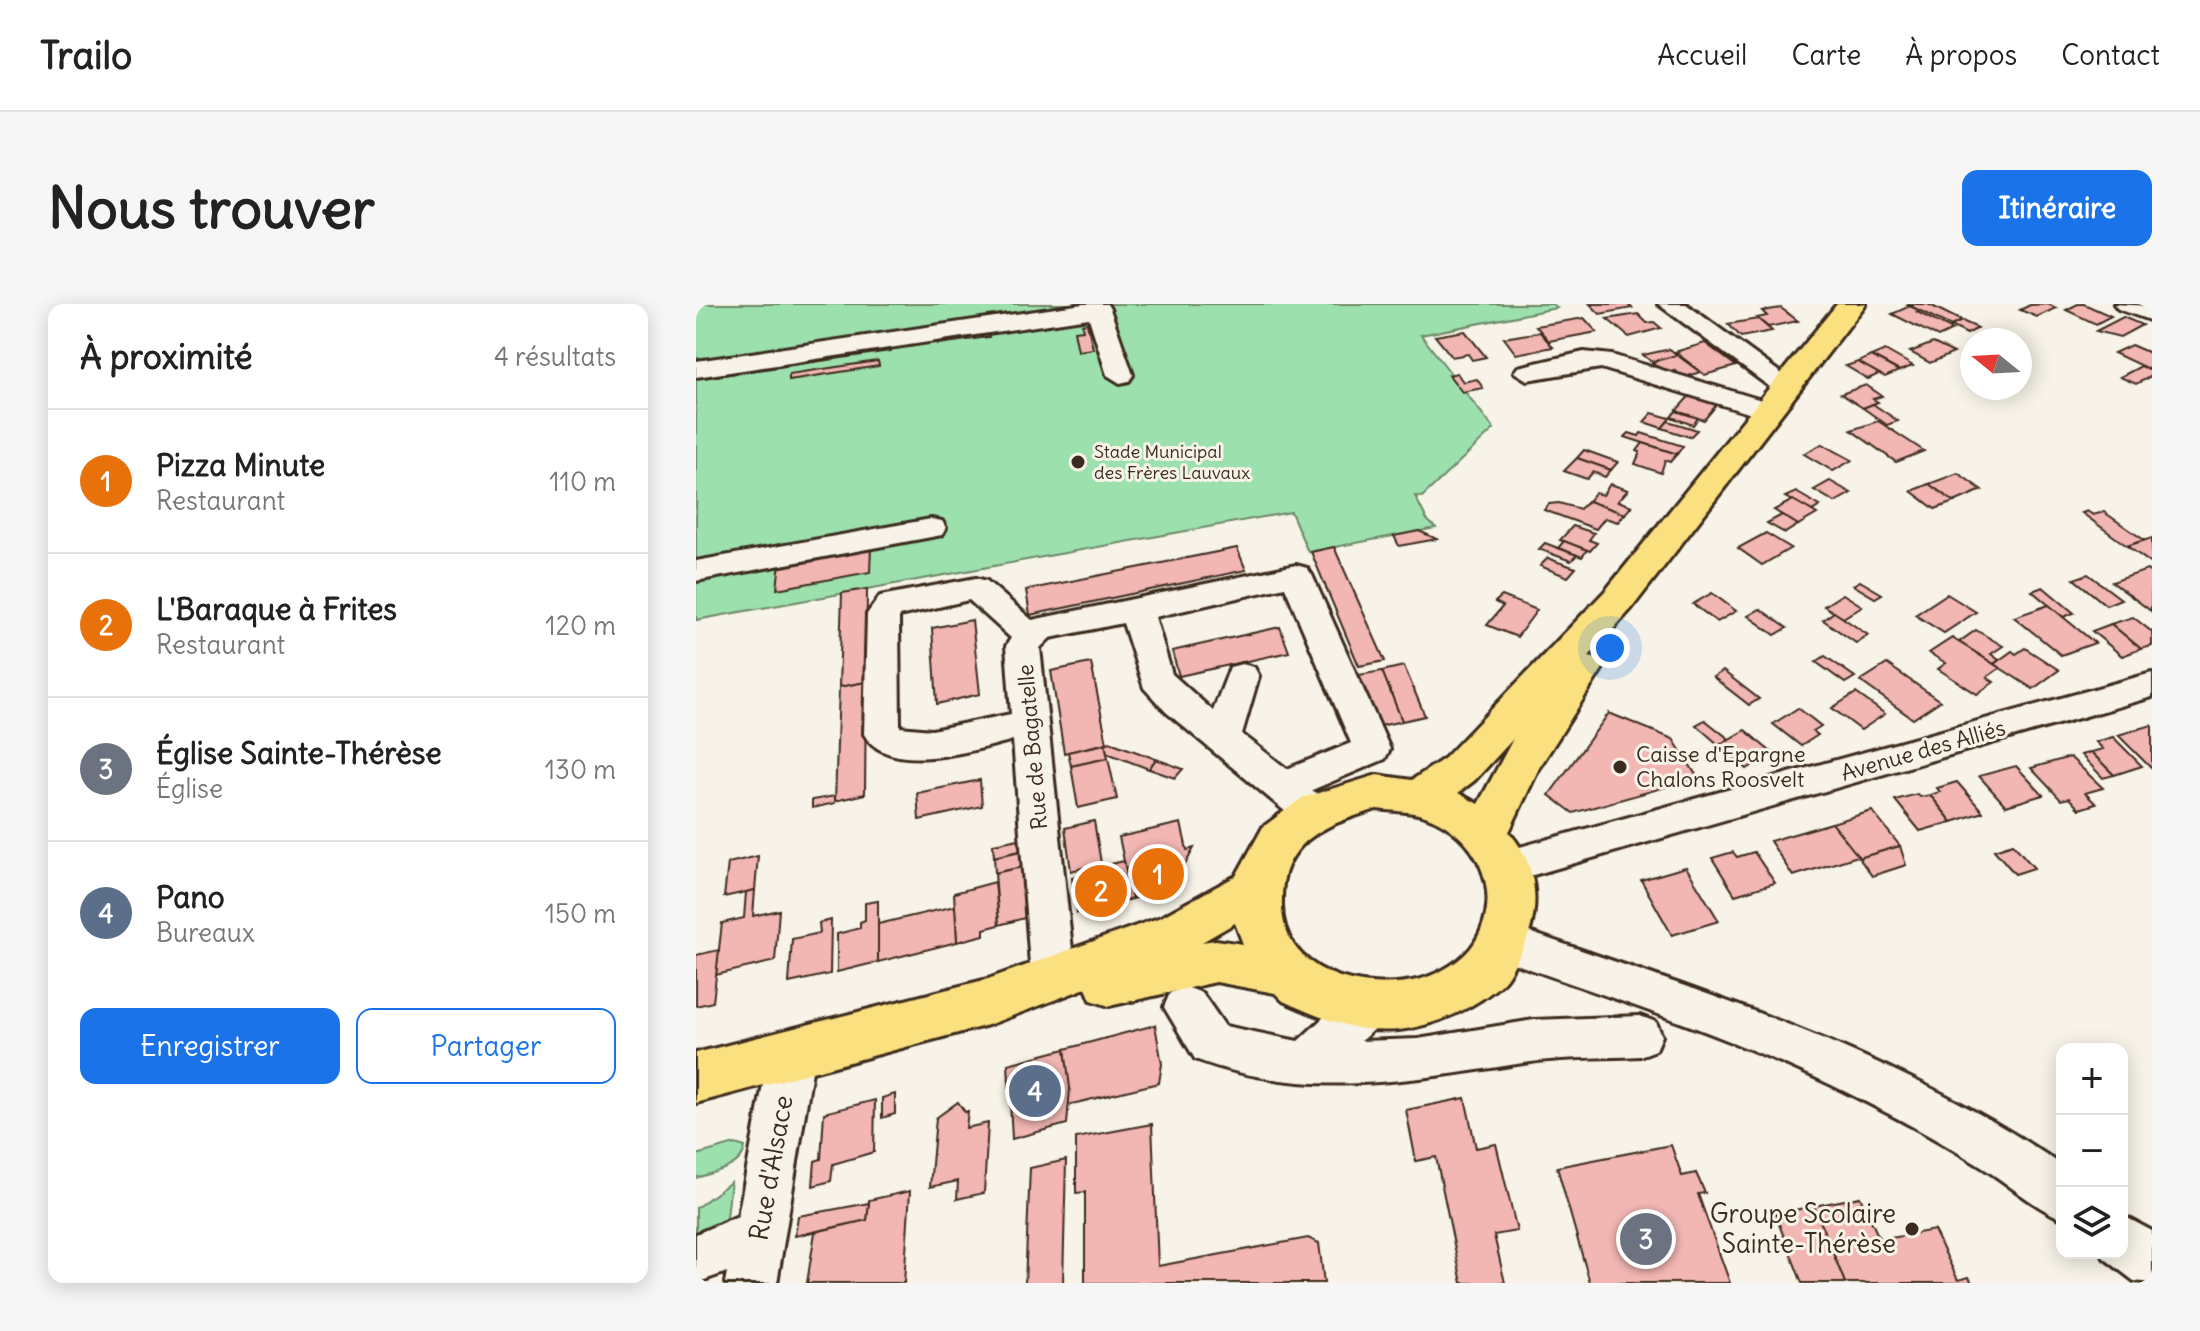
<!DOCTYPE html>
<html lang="fr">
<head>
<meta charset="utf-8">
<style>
	:root { --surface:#fff; --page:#f6f6f6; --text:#222; --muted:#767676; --line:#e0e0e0; --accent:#1a73e8 }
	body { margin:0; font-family:Delius,sans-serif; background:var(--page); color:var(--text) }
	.controls { position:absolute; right:24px; bottom:24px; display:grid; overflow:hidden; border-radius:16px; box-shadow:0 4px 20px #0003 }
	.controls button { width:72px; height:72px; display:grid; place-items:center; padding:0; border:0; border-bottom:2px solid var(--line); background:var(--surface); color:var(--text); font:40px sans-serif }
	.compass { position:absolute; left:1264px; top:24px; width:72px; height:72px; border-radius:50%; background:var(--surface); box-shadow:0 4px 20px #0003; rotate:288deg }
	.you { position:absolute; left:914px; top:344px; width:28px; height:28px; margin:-20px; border:6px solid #fff; border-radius:50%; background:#1a73e8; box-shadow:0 0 0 12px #1a73e833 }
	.badge { display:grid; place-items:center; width:52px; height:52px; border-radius:50%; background:var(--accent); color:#fff; font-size:26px; font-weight:700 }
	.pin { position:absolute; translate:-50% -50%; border:4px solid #fff; box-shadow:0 2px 8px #0006 }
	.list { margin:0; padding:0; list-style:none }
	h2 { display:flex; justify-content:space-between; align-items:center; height:104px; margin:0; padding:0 32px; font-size:34px }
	h2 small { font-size:26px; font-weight:400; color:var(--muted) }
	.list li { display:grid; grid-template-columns:52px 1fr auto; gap:24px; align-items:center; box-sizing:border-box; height:144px; padding:0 32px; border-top:2px solid var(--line) }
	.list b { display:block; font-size:30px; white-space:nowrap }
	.list p { margin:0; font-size:26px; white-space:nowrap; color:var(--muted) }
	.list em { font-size:26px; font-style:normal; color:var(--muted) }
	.actions { display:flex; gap:16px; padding:24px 32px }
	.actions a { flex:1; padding:18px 0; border:2px solid var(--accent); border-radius:16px; text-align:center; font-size:28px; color:var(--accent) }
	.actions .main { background:var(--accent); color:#fff }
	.icon { flex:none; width:44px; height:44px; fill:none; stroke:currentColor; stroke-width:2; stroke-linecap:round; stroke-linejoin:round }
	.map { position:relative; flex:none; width:1456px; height:979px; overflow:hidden; border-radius:16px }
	header { display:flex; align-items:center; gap:48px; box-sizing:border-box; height:112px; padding:0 40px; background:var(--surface); border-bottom:2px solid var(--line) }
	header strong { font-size:38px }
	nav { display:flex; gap:44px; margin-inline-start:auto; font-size:28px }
	.intro { display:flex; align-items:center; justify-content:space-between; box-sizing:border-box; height:192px; padding:0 48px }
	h1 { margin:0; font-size:56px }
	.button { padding:20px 36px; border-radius:16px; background:var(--accent); color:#fff; font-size:28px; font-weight:700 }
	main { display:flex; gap:48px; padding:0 48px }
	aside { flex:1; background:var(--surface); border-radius:16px; box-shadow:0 4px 20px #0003 }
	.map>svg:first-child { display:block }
	.green { fill:#9ce1ad; stroke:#6c8666; stroke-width:2 }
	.building { fill:#f2b6b3; stroke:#3b2a1e; stroke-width:2 }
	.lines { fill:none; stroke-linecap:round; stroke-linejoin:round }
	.minor-casing { stroke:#3b2a1e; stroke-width:6 }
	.major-casing { stroke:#3b2a1e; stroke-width:6 }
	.minor { fill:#f7f3e8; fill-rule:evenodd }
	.major { fill:#fbe080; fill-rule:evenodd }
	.poi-dot { fill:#3b2a1e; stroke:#f7f3e8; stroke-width:3 }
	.labels { text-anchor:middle; stroke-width:6; stroke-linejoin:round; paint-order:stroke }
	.far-poi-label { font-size:18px; fill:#3b2a1e; stroke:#f7f3e8; text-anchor:start }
	.street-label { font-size:22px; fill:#3b2a1e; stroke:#f7f3e8 }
	.poi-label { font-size:22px; fill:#3b2a1e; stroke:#f7f3e8; text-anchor:start }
	.near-street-label { font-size:26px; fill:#3b2a1e; stroke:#f7f3e8 }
	.near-poi-label { font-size:26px; fill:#3b2a1e; stroke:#f7f3e8; text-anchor:end }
</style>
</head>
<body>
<header>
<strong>Trailo</strong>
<nav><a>Accueil</a><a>Carte</a><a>À propos</a><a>Contact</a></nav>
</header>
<div class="intro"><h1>Nous trouver</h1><a class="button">Itinéraire</a></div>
<main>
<aside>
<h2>À proximité<small>4 résultats</small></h2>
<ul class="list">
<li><span class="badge" style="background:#e8710a">1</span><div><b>Pizza Minute</b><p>Restaurant</p></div><em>110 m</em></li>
<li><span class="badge" style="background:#e8710a">2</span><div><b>L'Baraque à Frites</b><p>Restaurant</p></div><em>120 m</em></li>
<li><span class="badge" style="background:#6b7280">3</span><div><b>Église Sainte-Thérèse</b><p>Église</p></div><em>130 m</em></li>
<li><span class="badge" style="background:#5c6f8a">4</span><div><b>Pano</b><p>Bureaux</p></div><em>150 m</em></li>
</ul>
<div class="actions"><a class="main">Enregistrer</a><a>Partager</a></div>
</aside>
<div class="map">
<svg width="1456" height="979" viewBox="0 0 1456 979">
	<rect width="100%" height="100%" fill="#f7f3e8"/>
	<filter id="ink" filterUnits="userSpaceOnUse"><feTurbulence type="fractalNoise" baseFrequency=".0125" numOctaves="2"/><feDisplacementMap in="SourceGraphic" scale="16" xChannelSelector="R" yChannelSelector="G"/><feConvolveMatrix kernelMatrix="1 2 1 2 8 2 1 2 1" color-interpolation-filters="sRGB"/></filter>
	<g filter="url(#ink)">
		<g class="green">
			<polygon points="0,0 857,0 861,4 725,31 798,125 726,193 719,192 731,216 740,224 612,248 595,208 0,316"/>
			<path d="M39,840l10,3c-3,21 -31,25 -49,31v-23z"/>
			<polygon points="35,878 29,930 0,942 0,904"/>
		</g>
		<g class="building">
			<polygon points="894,0 931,0 936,4 904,10"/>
			<polygon points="1210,0 1232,0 1266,17 1255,22"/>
			<polygon points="1352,0 1360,4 1341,13 1324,6 1334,1"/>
			<polygon points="1382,0 1388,0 1415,12 1400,20 1370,6"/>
			<polygon points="1214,2 1224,7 1221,8 1257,26 1242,33 1196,10"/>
			<polygon points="1085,4 1102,17 1072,23 1061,14 1071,12 1066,7"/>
			<polygon points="942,10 951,19 958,18 965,24 933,33 911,15"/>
			<polygon points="1427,13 1446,21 1424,33 1400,27"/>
			<polygon points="888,14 901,28 853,37 840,22"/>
			<polygon points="1062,15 1076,27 1045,33 1032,20"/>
			<polygon points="1266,17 1282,24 1271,30 1255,22"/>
			<polygon points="391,19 397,45 382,47 378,27 387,26 386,20"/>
			<polygon points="292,23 293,33 242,40 242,36"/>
			<polygon points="769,27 790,53 776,56 772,50 756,53 739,32"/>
			<polygon points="844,28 857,43 820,50 808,34"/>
			<polygon points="195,38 195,47 6,74 8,64"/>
			<polygon points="1009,39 1040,62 1009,71 979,48"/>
			<polygon points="1237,39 1258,49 1234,59 1214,48"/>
			<polygon points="1435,41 1456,50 1456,67 1418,49"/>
			<polygon points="974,45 981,51 956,58 947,51"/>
			<polygon points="1189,46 1212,59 1217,62 1203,67 1175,52"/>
			<polygon points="981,51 1004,68 987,74 978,66 969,69 956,58"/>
			<polygon points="1175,52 1203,67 1189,73 1162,58"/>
			<polygon points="182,57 183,62 93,76 93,70"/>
			<polygon points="1162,58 1183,70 1172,75 1150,62"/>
			<polygon points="1445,62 1456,67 1456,72 1440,80 1424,73"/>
			<polygon points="761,69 767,78 781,75 787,84 766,88 753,71"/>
			<polygon points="1170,81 1186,92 1177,95 1182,98 1167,104 1145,90"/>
			<polygon points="996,89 1023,98 1008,116 980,107"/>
			<polygon points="1177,100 1202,117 1191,121 1167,104"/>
			<polygon points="980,107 1002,114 997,121 975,113"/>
			<polygon points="956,109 974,114 966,124 948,118"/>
			<polygon points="972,117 995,124 1001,126 994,133 966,124"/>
			<polygon points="1182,117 1228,147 1200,158 1155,126"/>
			<polygon points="933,129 943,132 945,129 987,142 981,150 929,133"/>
			<polygon points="947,139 981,150 974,158 969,156 965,169 939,160 944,148 941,147"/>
			<polygon points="1126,140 1156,156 1137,167 1108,150"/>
			<polygon points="888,146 916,156 922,158 915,166 881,154"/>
			<polygon points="881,154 915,166 909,173 897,168 891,175 868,167"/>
			<polygon points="1262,169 1286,186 1258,198 1233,180"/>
			<polygon points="1134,177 1155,189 1139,198 1118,186"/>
			<polygon points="914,180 932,186 922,197 936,202 929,210 892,197 899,189 907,191"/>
			<polygon points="1233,180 1258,198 1239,205 1215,187"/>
			<polygon points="1100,188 1124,202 1116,207 1089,193"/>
			<polygon points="1097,196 1116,207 1121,210 1102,221 1078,206"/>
			<polygon points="892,197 929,210 922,218 909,214 900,225 848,206 853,200 863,199 884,205"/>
			<polygon points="1391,207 1397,211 1408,208 1448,236 1431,242 1386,209"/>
			<polygon points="1086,211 1102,221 1089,229 1071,219"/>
			<polygon points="877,222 898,229 893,236 901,239 894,247 864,236"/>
			<polygon points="723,227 741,235 703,242 698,232"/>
			<polygon points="1070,229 1095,244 1066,261 1042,244"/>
			<polygon points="1456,234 1456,260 1431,242"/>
			<polygon points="868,237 891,246 886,253 862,244"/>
			<polygon points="849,239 862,244 881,251 875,257 843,245"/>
			<polygon points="175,243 174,268 81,285 84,258"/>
			<polygon points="638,243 689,357 663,362 615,248"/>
			<polygon points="541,244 550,266 334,311 330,286"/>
			<polygon points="852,254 862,258 880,264 872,273 844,262"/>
			<polygon points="1451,266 1456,270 1455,307 1416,278"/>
			<polygon points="1392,270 1425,295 1410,301 1378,275"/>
			<polygon points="1164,277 1186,290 1179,294 1157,281"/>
			<polygon points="1347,283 1378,309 1367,313 1336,287"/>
			<polygon points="171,285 170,378 143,383 146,289"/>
			<polygon points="1016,289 1040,307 1021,318 997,300"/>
			<polygon points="1147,290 1166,302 1147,314 1128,302"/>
			<polygon points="1251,290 1280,308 1248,329 1219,311"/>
			<polygon points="806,292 841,306 821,333 791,321 807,302 799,298"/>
			<polygon points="1353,301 1367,313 1399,339 1365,351 1318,313"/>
			<polygon points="1064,305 1091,324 1079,331 1052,312"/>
			<polygon points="1138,308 1147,314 1172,331 1160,339 1127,316"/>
			<polygon points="1437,313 1456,328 1456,342 1445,345 1415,320"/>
			<polygon points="276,316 284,390 241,400 236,324"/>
			<polygon points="1415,320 1445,345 1426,352 1396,327"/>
			<polygon points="584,323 593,348 483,372 476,347"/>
			<polygon points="1280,326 1307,342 1295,350 1303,356 1298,360 1263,338"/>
			<polygon points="1256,334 1304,364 1291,373 1298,378 1281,390 1242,365 1250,359 1233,349"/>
			<polygon points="1329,344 1363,366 1337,385 1298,360 1316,347 1320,350"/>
			<polygon points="1129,352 1159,373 1149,379 1120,358"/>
			<polygon points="395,359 411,439 368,449 355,367"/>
			<polygon points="1191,360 1244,397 1217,415 1164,377"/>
			<polygon points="708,362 729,412 706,417 686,367"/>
			<polygon points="686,367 706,417 684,422 663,371"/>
			<polygon points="1027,367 1063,395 1053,401 1017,373"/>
			<polygon points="170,378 169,490 139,497 143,383"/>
			<polygon points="1160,389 1189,410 1165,426 1136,404"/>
			<polygon points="1102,404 1125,422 1117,427 1122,431 1105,442 1077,420"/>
			<polygon points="913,409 977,435 1002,474 877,509 853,491"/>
			<polygon points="1009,416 1033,435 1023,441 1000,421"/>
			<polygon points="1456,421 1456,464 1455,464 1422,431"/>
			<polygon points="1049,426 1076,449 1051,465 1023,441"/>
			<polygon points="1417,433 1446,462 1418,471 1395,448 1407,445 1400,438"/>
			<polygon points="414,438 460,455 453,465 411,449 409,440"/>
			<polygon points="409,440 412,454 375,462 372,448"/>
			<polygon points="1395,448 1418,471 1407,474 1385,451"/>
			<polygon points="1374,453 1407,484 1389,489 1400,500 1383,505 1373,494 1365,496 1335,464"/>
			<polygon points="412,454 421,495 382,504 375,462"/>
			<polygon points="460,455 487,465 479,474 453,465"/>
			<polygon points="1320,462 1347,491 1310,502 1283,472"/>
			<polygon points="284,476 286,502 223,516 221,489"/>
			<polygon points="1261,478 1287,508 1256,518 1234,491 1244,488 1241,484"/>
			<polygon points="1221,490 1224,493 1234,491 1256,518 1224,527 1199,496"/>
			<polygon points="139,492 139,499 116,504 116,496"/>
			<polygon points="1176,507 1204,542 1163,554 1136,519"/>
			<polygon points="398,517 405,559 375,567 369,524"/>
			<polygon points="485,519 491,546 498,544 476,585 436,595 423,533"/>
			<polygon points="1136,519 1162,552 1097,572 1074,537"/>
			<polygon points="328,534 329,546 298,553 297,540"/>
			<polygon points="1317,540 1338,564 1319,570 1298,546"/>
			<polygon points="1204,542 1210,561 1176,572 1163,554"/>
			<polygon points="329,546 331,562 299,569 298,553"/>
			<polygon points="1037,548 1041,553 1058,548 1079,579 1039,591 1016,554"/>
			<polygon points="62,552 59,586 28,593 32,559"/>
			<polygon points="428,557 436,595 381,609 376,574 399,569 398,564"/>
			<polygon points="331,562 336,612 303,621 299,569"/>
			<polygon points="990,563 1023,617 976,631 945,576"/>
			<polygon points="299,578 303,621 288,625 288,631 261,638 258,589"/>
			<polygon points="59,586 57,612 83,606 79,657 20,671 26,619 48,614 50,588"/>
			<polygon points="182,597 182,658 141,668 141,630 164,624 164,618 169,616 169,599"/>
			<polygon points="259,602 261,638 182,658 182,620"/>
			<polygon points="135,616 134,670 93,679 96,635 124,629 123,619"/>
			<polygon points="23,646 17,698 0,702 0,651"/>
			<polygon points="459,721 466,760 463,779 372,801 369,745"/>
			<polygon points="369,745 374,784 371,820 316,835 312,760"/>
			<polygon points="199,790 199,810 186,814 186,794"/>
			<polygon points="769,794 780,844 800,840 821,927 798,931 809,979 766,979 740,853 720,857 710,806"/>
			<polygon points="179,796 178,848 137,860 135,877 117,882 119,857 125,855 128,809"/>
			<polygon points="262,798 269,808 272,807 270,824 292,819 288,889 261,895 262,877 234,883 240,814"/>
			<polygon points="456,820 462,962 612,934 623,939 628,979 389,979 389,888 380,889 380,834"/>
			<polygon points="975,841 986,872 1000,869 1009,889 1002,890 1034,979 894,979 861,863"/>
			<polygon points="370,856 367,979 329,979 334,864"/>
			<polygon points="214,887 208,979 111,979 119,928 171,916 173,896"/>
			<polygon points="1164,893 1184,936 1238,926 1262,976 1273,973 1276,979 1149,979 1118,902"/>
			<polygon points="173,899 171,916 99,932 102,912"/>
			<polygon points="1118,902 1149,979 1106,979 1079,910"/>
		</g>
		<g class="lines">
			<defs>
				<g id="minor">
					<polygon points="387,0 411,0 414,5 437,71 433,77 424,79 411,71 393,14 0,73 0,57"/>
					<polygon points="962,0 990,0 1104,83 1100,89 1082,89"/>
					<polygon points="1418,0 1456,2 1456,17 1422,5"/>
					<polygon points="888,48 916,51 1082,101 1086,107 1082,113 1072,115 905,64 831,76 818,68 822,63"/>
					<polygon points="235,215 246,217 250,224 246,231 0,277 0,257"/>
					<path d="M600,261l11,3 5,7 78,174 -5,10 -73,31 14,10 5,11 -5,11 -14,4 -14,-4 -132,-110 -22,-24 -21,-65 -73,15 -10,10 35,330 -7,13 -15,6 -15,-6 -7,-13 -18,-238c-37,10 -125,37 -149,-6l3,-120 13,-18 96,-18 11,3 45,39zM589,283l66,156 -64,26 -45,-35 17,-58 -5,-9 -12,-3 -12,3 -17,44 -41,-37 -17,-57zM273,296l42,38 -5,8 5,68 -79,16 -32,-3 -1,-111z"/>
					<polygon points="1456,369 1456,393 813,578 799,573 793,562 799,551 813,546"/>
					<path d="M807,619c192,67 389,126 559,242v54c-30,-13 -54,-36 -82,-53 -41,-26 -84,-49 -128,-71 -116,-58 -242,-97 -364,-141l-6,-13 6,-13z"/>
					<path d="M490,683l16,6 23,33 73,15 52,-48 16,-6 16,6 6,14 -6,14 -21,20 57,-2 116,-19 106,-4 16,6 6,14 -6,14 -16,6c-36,2 -74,1 -109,6 -118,17 -220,40 -336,-3l-31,-52 6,-14z"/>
					<polygon points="96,728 112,734 119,749 81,979 29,979 31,968 0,979 0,930 42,912 73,749 80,734"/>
					<polygon points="1426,911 1456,927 1456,979 1438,977 1408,954 1406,949 1426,949"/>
				</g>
				<path id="major" d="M1141,0h29l-234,304 -43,48 8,2 6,10 -64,100 -30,64c31,36 33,83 10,124 -5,8 -9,19 -16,26 -25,25 -68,44 -104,48 -42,4 -78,-12 -116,-29l-8,-8 -59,-11 -107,24 -18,-6 -5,-12 -98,37 -292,78v-50l292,-74 173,-62 75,-41 27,-49 39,-29 75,-23 35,5 33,-22 161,-168zM817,435l-35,65 -20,-11 17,-13zM681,505c15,2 33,2 48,7 53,19 80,77 50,126 -11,18 -34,31 -54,37 -57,15 -142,-6 -139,-78 0,-18 2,-31 12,-46 18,-27 54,-37 83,-46zM539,619l8,21 -27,-4 -14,2z"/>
			</defs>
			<use href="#minor" class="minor-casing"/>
			<use href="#major" class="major-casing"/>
			<use href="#minor" class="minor"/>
			<use href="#major" class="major"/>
		</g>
	</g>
	<g class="poi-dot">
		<circle cx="382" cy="158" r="8"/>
		<circle cx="924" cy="463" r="8"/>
		<circle cx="1216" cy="925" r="8"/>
	</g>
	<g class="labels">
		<g class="far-poi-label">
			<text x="398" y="154">Stade Municipal<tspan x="398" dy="21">des Frères Lauvaux</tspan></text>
		</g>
		<g class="street-label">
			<text transform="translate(336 443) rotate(-95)" y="8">Rue de Bagatelle</text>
			<text transform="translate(1227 446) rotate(-16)" y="8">Avenue des Alliés</text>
		</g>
		<g class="poi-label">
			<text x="940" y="458">Caisse d'Epargne<tspan x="940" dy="25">Chalons Roosvelt</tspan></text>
		</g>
		<g class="near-street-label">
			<text transform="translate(75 864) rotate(-80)" y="9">Rue d'Alsace</text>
		</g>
		<g class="near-poi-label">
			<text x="1200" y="919">Groupe Scolaire<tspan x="1200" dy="30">Sainte-Thérèse</tspan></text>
		</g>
	</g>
</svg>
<div class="controls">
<button>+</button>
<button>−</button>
<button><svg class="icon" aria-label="layers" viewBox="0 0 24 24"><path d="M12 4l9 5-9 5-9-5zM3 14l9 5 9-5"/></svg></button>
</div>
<svg class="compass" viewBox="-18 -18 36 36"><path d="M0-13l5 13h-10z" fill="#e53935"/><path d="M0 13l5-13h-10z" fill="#767676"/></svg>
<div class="you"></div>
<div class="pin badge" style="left:462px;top:570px;background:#e8710a">1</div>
<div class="pin badge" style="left:405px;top:587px;background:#e8710a">2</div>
<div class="pin badge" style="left:950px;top:935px;background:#6b7280">3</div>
<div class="pin badge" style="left:339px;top:787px;background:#5c6f8a">4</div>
</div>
</main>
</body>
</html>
